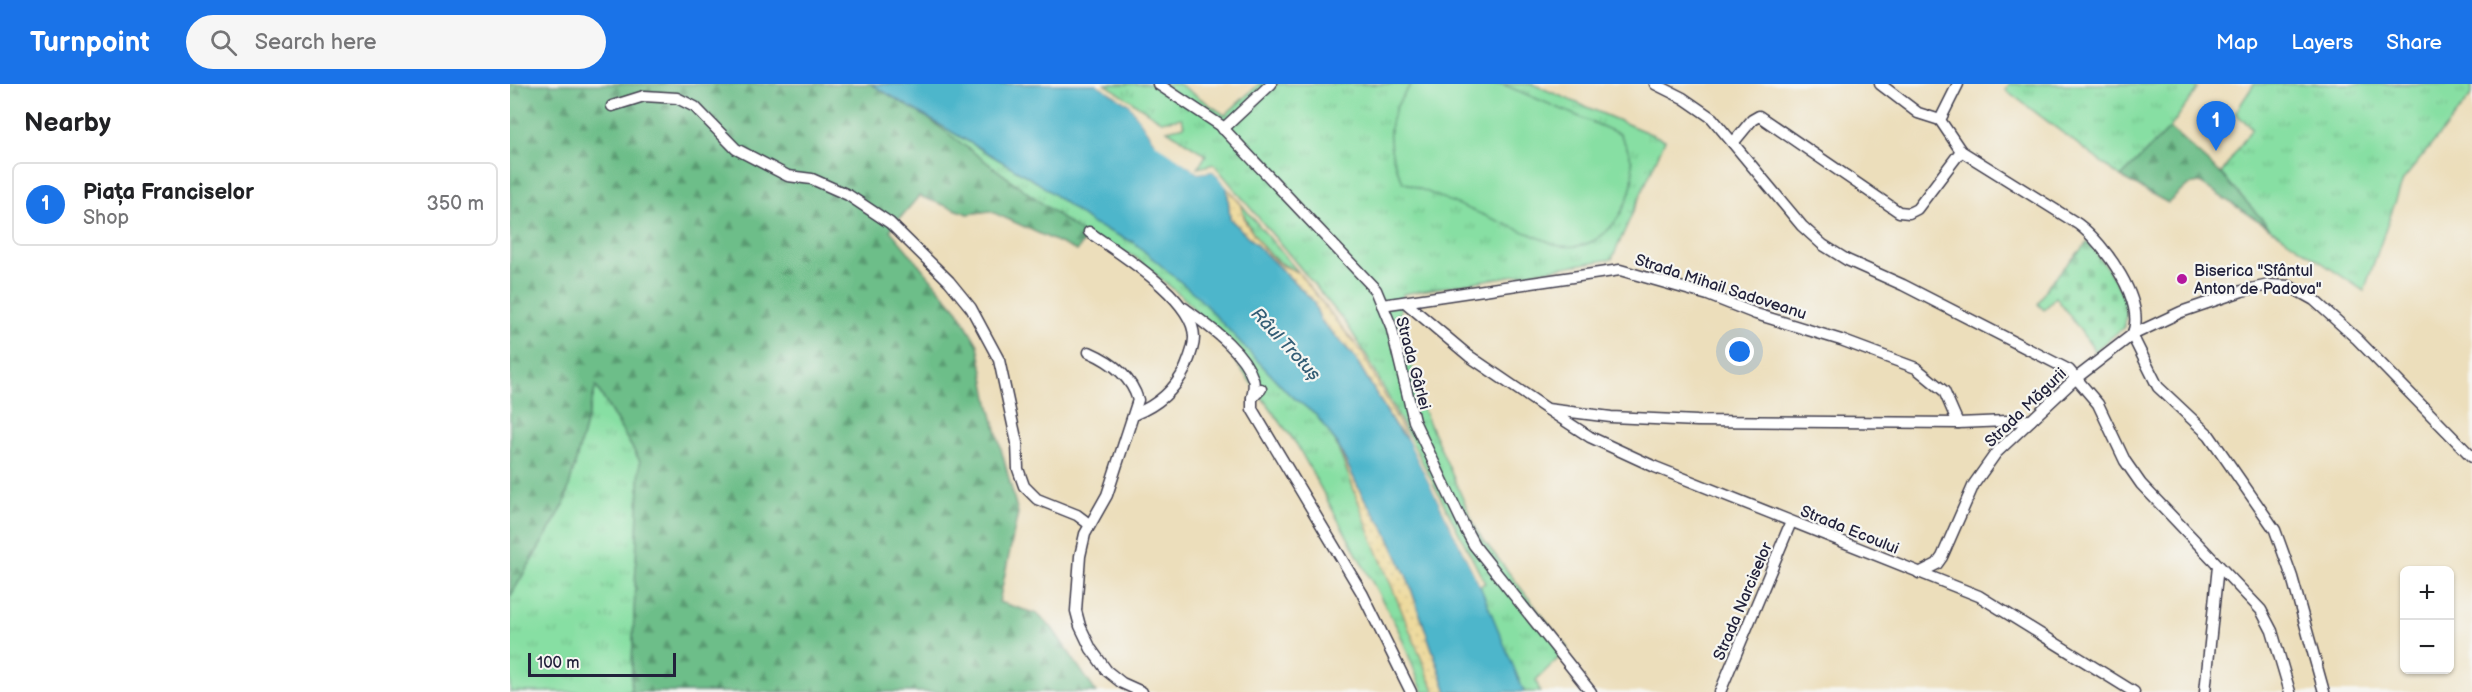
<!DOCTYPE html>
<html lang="en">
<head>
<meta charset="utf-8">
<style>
	:root { --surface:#fff; --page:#f6f6f6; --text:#202124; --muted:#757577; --line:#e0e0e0; --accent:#1a73e8 }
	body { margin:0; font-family:"Balsamiq Sans",sans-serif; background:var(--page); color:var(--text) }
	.controls { position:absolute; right:18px; bottom:18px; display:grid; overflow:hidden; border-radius:9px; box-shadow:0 2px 4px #0004 }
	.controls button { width:54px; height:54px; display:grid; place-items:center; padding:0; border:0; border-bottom:2px solid var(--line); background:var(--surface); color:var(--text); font:30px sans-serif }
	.scale { position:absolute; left:18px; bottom:15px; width:148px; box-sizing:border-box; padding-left:6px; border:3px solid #22223b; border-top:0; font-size:16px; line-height:21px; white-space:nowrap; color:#22223b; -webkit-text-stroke:4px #f6f6f2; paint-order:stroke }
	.you { position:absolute; left:1230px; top:268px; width:21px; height:21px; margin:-15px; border:4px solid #fff; border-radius:50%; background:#1a73e8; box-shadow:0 0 0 9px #1a73e833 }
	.badge { display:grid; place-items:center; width:39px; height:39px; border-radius:50%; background:var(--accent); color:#fff; font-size:20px; font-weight:700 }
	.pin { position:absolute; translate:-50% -50px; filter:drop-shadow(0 2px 3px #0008) }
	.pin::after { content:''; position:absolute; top:32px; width:21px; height:18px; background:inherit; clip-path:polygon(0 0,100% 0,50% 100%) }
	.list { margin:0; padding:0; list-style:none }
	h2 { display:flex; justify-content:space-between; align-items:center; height:78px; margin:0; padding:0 24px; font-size:26px }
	h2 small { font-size:20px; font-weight:400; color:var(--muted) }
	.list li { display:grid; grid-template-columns:39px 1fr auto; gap:18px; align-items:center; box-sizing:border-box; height:84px; margin:0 12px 12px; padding:0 12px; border:2px solid var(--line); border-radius:9px }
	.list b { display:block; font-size:22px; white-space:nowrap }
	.list p { margin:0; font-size:20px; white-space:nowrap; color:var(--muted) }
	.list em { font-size:20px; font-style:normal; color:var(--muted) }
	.icon { flex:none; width:33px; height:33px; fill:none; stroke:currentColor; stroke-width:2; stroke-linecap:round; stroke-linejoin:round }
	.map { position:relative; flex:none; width:1962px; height:608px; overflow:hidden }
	header { display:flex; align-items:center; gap:36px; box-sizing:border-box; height:84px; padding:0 30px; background:var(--accent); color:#fff }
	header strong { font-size:28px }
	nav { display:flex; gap:33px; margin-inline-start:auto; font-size:21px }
	.search { width:420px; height:54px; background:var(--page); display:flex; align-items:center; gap:15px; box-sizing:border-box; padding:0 21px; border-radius:33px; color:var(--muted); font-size:22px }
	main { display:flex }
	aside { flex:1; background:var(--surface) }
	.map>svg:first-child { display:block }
	.grass { fill:url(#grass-tufts); stroke:#54806f; stroke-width:1.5 }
	.forest { fill:url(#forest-firs); stroke:#487062; stroke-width:1.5 }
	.sand { fill:url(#sand-dots); stroke:#887e6c; stroke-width:1.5 }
	.cemetery { fill:url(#cemetery-stones); stroke:#54806f; stroke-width:1.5 }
	.garden { fill:#87dfa3; stroke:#54806f; stroke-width:1.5 }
	.water { fill:#4db6cb; stroke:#386c83; stroke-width:1.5 }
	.pier { fill:#ecdebb }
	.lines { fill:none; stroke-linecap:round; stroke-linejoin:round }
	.minor-casing { stroke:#403e4e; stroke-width:13 }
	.minor { stroke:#fff; stroke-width:10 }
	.poi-dot { fill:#b5179e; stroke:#f6f6f2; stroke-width:2 }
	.labels { text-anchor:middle; stroke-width:4.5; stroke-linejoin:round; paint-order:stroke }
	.poi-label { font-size:16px; fill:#22223b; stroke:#f6f6f2; text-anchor:start }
	.street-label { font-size:16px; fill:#22223b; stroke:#f6f6f2 }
	.water-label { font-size:18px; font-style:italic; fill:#335d75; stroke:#f6f6f2 }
</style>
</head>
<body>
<header>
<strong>Turnpoint</strong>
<div class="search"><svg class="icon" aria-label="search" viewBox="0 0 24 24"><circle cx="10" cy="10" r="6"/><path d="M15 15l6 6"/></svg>Search here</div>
<nav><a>Map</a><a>Layers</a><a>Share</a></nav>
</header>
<main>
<aside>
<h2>Nearby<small></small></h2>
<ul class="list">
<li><span class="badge">1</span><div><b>Piața Franciselor</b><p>Shop</p></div><em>350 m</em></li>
</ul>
</aside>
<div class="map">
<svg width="1962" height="608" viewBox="0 0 1962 608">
	<defs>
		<pattern id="grass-tufts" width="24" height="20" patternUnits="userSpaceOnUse" patternTransform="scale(1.5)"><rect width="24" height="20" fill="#87dfa3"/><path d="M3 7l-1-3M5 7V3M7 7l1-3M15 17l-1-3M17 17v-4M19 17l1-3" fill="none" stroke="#74bf8d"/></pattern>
		<pattern id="forest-firs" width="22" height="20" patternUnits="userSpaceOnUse" patternTransform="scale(1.5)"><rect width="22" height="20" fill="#6dbe89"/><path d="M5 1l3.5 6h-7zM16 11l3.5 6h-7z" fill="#599a71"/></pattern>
		<pattern id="sand-dots" width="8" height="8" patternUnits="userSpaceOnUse" patternTransform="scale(1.5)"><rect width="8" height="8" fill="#eeda9e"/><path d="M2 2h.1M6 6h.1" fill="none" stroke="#ccbb89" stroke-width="1.8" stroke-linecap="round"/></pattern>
		<pattern id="cemetery-stones" width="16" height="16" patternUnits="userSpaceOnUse" patternTransform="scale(1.5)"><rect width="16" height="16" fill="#87dfa3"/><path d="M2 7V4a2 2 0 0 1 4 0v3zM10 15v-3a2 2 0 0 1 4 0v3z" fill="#74bf8d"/></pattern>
	</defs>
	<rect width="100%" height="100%" fill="#f6f6f2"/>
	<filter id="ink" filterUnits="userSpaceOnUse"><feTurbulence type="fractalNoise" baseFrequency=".0167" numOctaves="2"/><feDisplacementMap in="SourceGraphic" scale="12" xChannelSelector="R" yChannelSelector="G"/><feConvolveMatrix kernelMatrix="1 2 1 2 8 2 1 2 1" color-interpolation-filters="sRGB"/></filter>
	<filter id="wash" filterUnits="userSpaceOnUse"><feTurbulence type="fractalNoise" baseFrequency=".008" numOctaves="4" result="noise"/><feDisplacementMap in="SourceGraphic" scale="24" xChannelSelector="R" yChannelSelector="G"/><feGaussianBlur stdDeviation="1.35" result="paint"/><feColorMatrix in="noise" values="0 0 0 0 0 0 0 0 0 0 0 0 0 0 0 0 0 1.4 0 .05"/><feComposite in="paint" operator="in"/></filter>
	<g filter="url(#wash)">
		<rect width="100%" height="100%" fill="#ecdebb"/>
		<g class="grass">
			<polygon points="595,0 669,0 715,31 749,0 1022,0 1155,56 1102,175 893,210 890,230 910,318 968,449 1058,565 1026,596 1030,608 1014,608 1008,598 970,506 970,502 975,499 857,272 836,239 704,80 688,84 696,71 657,46 674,42 672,34 651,37"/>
			<polygon points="1499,0 1682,0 1688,4 1660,44 1611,93 1496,6"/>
			<polygon points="1744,0 1962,0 1962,11 1893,96 1854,207 1760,144 1711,90 1742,44 1725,29"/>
			<polygon points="416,33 530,100 583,140 623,158 655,183 686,211 779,310 806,331 824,355 925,608 913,608 889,547 787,361 720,270 676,216 625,173 577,153"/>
			<path d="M730,119l58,69c-31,-13 -49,-37 -58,-69z"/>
			<polygon points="86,302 130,377 121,608 0,608 0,513 54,421"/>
		</g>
		<g class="forest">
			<polygon points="0,0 361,0 416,33 577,153 567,167 480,127 458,130 409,112 380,146 448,227 468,261 479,319 508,429 489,518 527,530 542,544 586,608 121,608 130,377 86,302 54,421 0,513"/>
			<polygon points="1660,44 1711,90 1760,144 1690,99 1678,101 1658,119 1611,93"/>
		</g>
		<g class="sand">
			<polygon points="717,103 730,119 736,139 754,165 769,180 788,188 853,270 898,356 885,342 844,272 811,237 803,217 720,135"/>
			<polygon points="827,359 852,411 875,445 897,493 937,608 925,608 861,452"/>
		</g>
		<path class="cemetery" d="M1578,158c16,23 47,56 36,85l-29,24 -39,-54 -12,13 -6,-6 11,-20z"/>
		<path class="garden" d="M902,0h90l118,50c5,10 11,19 12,30 5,26 -14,63 -37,76 -12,7 -24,7 -36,6l-156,-64c-19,-36 -19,-66 9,-98z"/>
		<polygon class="water" points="361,0 587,0 619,20 643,56 688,89 703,87 717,103 720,135 803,217 811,237 844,272 885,342 898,356 970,502 1014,608 937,608 897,493 875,445 852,411 827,359 806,331 779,310 686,211 623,158 583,140 530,100"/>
		<g class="pier">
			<polygon points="587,0 593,0 621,17 649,59 689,86 705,84 720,102 720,107 703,87 688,89 646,60 619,20"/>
			<polygon points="893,346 899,353 972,500 970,502"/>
		</g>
	</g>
	<g filter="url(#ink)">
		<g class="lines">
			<defs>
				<g id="minor">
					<polyline points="648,0 710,41 866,206 881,242 904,337 956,446 964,461 1081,608"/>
					<polyline points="1145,0 1173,14 1202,34 1292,142 1313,161 1337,176 1393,201 1559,286 1588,320 1615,377 1631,400 1751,526 1762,547 1780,608"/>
					<polyline points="1370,0 1408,29 1430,36"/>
					<path d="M1448,0l-18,36 21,31 117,73c26,19 70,80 54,111"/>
					<polyline points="102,22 134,12 167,14 185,23 226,65 278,92 302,95 338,111 380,139 439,197 461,224 489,276 507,359 508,385 514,402 527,415 567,431 579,440"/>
					<polyline points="713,45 761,0"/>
					<polyline points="1223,59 1242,36 1249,32 1389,128 1399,129 1407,125 1451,67"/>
					<path d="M579,148c28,20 106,67 105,106 0,10 -5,21 -9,31 -11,22 -27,36 -50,45"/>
					<polyline points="896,219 959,272 1037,325 1101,333 1187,337 1448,339"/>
					<polyline points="872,221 1110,186 1198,211 1246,230 1331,256 1406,284 1434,307 1448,339 1521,336"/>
					<path d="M674,224c24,18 59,41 69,71 2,5 0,13 -1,19"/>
					<polyline points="1622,251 1648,303 1699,351 1765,446 1782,493 1814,608"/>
					<path d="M579,268c23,10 42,24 49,48l-31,95 -22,39 -5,22 -4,55 4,15 11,23 16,22 15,12 20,9"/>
					<polyline points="751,305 742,314 742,325 852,509 901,608"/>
					<polyline points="1037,325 1080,353 1145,383 1469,512 1624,608"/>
					<polyline points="1409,489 1427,480 1432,473 1464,400 1486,369 1565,295 1622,251 1671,228 1732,207 1759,201 1779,202 1804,216 1847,255 1962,373"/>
					<polyline points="1210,608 1281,438"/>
					<polyline points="1695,608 1708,482"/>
				</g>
			</defs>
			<use href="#minor" class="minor-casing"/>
			<use href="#minor" class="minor"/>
		</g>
	</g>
	<circle class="poi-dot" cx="1672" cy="195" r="6"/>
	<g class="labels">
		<g class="poi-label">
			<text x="1684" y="192">Biserica "Sfântul<tspan x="1684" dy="18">Anton de Padova"</tspan></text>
		</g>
		<g class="street-label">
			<text transform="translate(1211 202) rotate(18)" y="6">Strada Mihail Sadoveanu</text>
			<text transform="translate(904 279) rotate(75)" y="6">Strada Gârlei</text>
			<text transform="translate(1515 323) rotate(-44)" y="6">Strada Măgurii</text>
			<text transform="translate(1340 445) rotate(22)" y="6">Strada Ecoului</text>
			<text transform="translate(1232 517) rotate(-67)" y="6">Strada Narciselor</text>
		</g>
		<g class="water-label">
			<text transform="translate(776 260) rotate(47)" y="6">Râul Trotuș</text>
		</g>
	</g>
</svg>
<div class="controls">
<button>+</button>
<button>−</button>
</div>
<div class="scale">100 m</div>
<div class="you"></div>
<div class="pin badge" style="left:1706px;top:67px">1</div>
</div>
</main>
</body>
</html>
